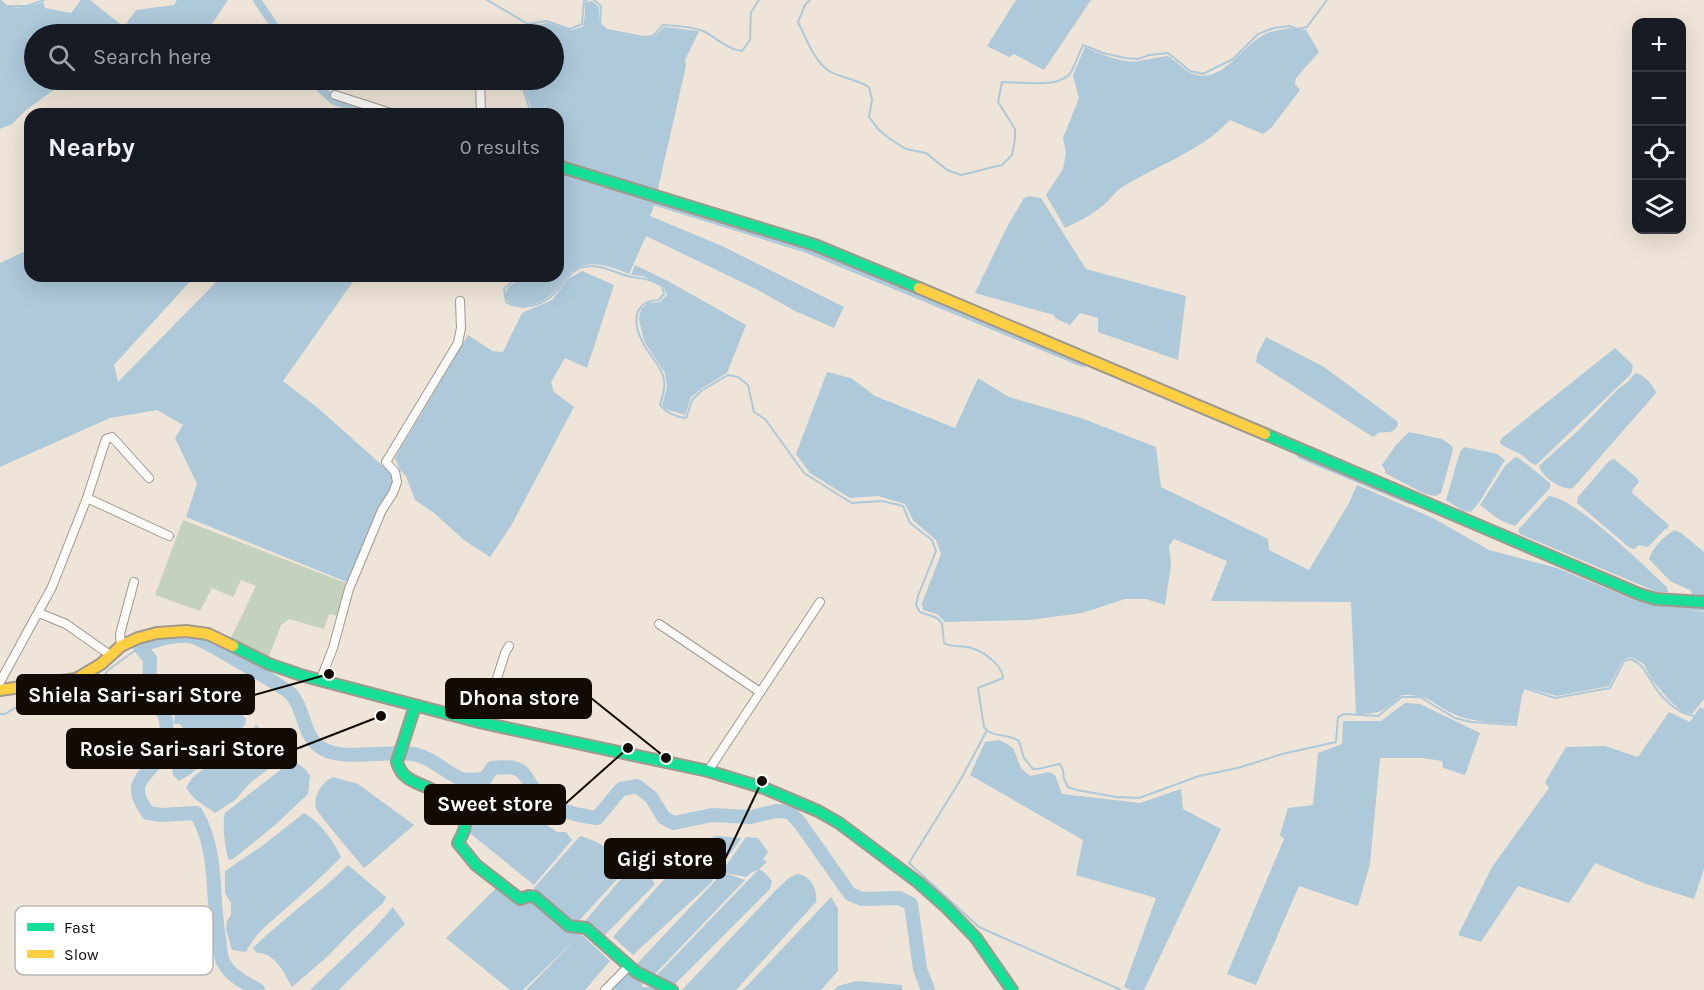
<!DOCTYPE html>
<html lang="en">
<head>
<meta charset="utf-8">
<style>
	:root { --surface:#171b24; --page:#20242c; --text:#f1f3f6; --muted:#9ea1a6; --line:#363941 }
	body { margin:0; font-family:Karla,sans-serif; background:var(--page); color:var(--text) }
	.controls { position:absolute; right:18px; top:18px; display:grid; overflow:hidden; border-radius:12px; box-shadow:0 6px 24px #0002 }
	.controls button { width:54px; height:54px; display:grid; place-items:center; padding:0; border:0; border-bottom:2px solid var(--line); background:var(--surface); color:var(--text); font:30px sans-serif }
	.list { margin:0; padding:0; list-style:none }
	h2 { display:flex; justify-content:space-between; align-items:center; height:78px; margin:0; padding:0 24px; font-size:26px }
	h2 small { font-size:20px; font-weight:400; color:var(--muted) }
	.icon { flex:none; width:33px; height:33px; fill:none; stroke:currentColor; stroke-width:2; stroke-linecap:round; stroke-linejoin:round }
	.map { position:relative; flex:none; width:1704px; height:990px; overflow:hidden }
	.search { position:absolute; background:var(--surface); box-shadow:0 6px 24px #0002; left:24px; top:24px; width:540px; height:66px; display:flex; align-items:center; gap:15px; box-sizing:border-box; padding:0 21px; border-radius:33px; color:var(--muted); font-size:22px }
	.panel { position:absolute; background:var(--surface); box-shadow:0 6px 24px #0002; left:24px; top:108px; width:540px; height:174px; border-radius:18px }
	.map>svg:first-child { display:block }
	.green { fill:#c4d1bc }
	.water { fill:#adc9da }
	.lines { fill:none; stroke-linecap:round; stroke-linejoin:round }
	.stream { stroke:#adc9da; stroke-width:2 }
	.canal { stroke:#adc9da; stroke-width:8 }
	.river { stroke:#adc9da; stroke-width:14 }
	.street-casing { stroke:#a0998f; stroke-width:10 }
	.fast-casing { stroke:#a0998f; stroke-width:14 }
	.slow-casing { stroke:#a0998f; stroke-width:14 }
	.street { stroke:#fcfbf9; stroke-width:8 }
	.fast { stroke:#16e098; stroke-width:10 }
	.slow { stroke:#ffcf43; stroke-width:10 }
	.key { fill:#fff; stroke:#b8b6b4; stroke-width:1.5 }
	.key-label { font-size:16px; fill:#110b04 }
	.leader { fill:none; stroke:#110b04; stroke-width:2 }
	.callout-dot { fill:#110b04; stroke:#fff; stroke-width:2 }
	.callout { fill:#110b04; stroke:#110b04; stroke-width:2 }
	.callout-label { font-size:21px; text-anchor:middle; font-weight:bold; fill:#fff }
</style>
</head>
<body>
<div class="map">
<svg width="1704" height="990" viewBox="0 0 1704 990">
	<rect width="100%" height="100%" fill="#eee4d7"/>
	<polygon class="green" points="183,520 348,584 339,616 329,614 324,629 289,619 281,625 268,659 229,642 256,586 241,580 233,597 212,588 200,611 155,595"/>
	<g class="water">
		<path d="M81,0h9l34,27 12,-17 38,-5 3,-5h51l-23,34h-171v46h33l-42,31 -13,13 -12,5v-128c13,11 28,6 43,1l2,6 26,5z"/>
		<polygon points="1016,0 1091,0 1044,70 1014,54 1009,57 987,46"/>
		<polygon points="592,1 599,7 599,23 607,31 644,38 654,37 664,27 699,31 685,60 686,66 657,193 558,162 558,114 528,114 531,107 525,92 523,80 554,80 554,34 526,34 530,26 547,23 571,30 583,27 585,14 585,2"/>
		<path d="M1289,28l17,2 13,22 -23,26 -1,6 5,6 -29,38 -8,6 -33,-14c-30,32 -73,45 -109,68 -6,4 -8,8 -13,13 -12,12 -28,20 -43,27l-19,-33 17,-26 3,-16 -3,-15 16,-40 -6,-23 12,-28c14,7 39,17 55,14 10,-2 18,-4 28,-5 8,5 15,13 23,17 29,14 50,-26 71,-37 8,-5 17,-6 27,-8z"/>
		<path d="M558,173l97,30 -5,13 72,30 122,61 -10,21 -39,-17 -37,-21 -112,-54 -17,38c-14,-6 -34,-14 -50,-7 -14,7 -18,20 -30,29 -11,10 -37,16 -45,0 6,-21 36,-20 54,-20z"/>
		<polygon points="1030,196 1041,198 1086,269 1186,296 1178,360 1098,332 1098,318 1080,313 1070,325 1055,318 1054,315 975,293 1007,227 1024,198"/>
		<polygon points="30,249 30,276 69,276 71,279 74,276 195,276 114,365 118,382 222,276 357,276 283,381 319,409 393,475 395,482 349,583 186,517 197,484 175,438 183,425 157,410 110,418 0,467 0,263"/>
		<polygon points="635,265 666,280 746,325 727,373 701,389 691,397 685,415 666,409 662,405 667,387 665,373 644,341 639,319 641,309 648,303 660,302 667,295 663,286 643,276 631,275"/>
		<polygon points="582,271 614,285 587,368 565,358 551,382 554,392 574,407 511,526 490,557 464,540 434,513 415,500 406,476 400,470 395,458 468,335 492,351 503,352 522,313 552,300 568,279"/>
		<path d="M1266,337l58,30 73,54 1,4c-6,10 -11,6 -20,8l-5,4 -117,-75 1,-7z"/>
		<path d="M1615,348l18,17 -2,9 -95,91c-8,-2 -11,-9 -18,-12 -5,-3 -13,-5 -18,-10l2,-5 19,-15z"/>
		<path d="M827,372l24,6 24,18 80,32 23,-50 31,19 72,21 75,29 5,40 107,52 1,11 40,20 40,-67 8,-18 76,33 56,32 68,18 92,38 55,6v87l-12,15 -9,-2 -13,-11 -18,-21 -8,-16 -13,-7 -8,3 -14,26 -52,10 -33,-9 -4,8 -4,29c-21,-2 -43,-1 -62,-10 -24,-11 -21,-19 -52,-19 -19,16 -20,19 -46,19l-5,-112 -140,-1 16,-40 -53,-22 -5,7 2,19 -6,40 -19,-6h-21l-43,14 -53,7 -84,2 -8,-8 -14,-4 -1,-7 19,-49 -5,-14 -23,-20 -8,-16 -27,-8 -28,2 -40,-25 -14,-19z"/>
		<path d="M1635,373c8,1 19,12 21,20l-83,95c-11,3 -31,-11 -34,-22l2,-2 38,-34 39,-41 11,-8z"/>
		<polygon points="1409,432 1442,439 1452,446 1453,450 1441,493 1436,496 1425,494 1385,473 1385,470 1382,465 1396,445"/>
		<polygon points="1464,447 1497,454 1505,460 1480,501 1471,512 1463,511 1446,500 1460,452"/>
		<polygon points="1515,457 1519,458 1550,483 1550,488 1515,526 1500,520 1480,505 1505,466"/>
		<polygon points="1614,459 1637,478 1639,482 1633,489 1632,493 1669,525 1667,530 1666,528 1648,547 1639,545 1634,549 1630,548 1577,503 1578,497 1609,461"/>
		<path d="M1549,496c28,3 95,70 118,91l1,5h-11l-137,-58 -2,-4z"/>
		<path d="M1675,530l6,3 23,19v44l-12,-2 -2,-4 -20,-9 -21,-22c4,-12 15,-23 26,-29z"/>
		<path d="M211,685c17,6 23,21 35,34l-1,6 -54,49 -12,7 -6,-6 -1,-6 15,-30 -2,-8 -5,-7h-6l1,-9z"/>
		<polygon points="1405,703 1420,704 1480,733 1465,775 1443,768 1442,761 1423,758 1380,758 1370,864 1358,906 1299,886 1256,985 1227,974 1284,839 1280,835 1288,808 1313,805 1318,753 1342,744 1343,721 1381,721"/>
		<polygon points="1700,707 1704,709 1704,869 1694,899 1646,884 1595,863 1569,903 1518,886 1481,942 1458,935 1492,867 1549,788 1545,782 1566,747 1605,746 1638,757 1669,712 1690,722"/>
		<polygon points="256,725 284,753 275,764 251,782 235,800 215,813 195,799 186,788 192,778 249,733"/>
		<polygon points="1000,740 1013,748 1021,768 1030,776 1049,772 1055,775 1062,794 1140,803 1181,789 1183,809 1221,829 1144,990 1132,990 1124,987 1156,898 1076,875 1083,840 970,775 985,742"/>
		<path d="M293,760l12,9 5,7 -2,18 -33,31 -42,34 -4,1c-4,-6 -7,-41 -4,-47z"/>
		<path d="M333,777l25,7 56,41 -50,43c-7,-9 -47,-55 -48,-60 -3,-12 6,-26 17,-31z"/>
		<polygon points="503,790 520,799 522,807 557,832 566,832 572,840 534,885 466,830"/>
		<path d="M304,813c16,9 29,27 37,44 -18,19 -38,36 -58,54 -15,13 -28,23 -37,41l-14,-2 -6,-21 1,-8 4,-6v-12l-6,-10v-22l37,-25z"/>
		<path d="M580,836c20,5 34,17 49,30l-53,58 -7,-2 -35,-30v-4z"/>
		<path d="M717,836l24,2c-8,15 -24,27 -29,44l-79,73 -20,-18 85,-96z"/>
		<polygon points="746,837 758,838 768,852 763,859 767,862 759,869 765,873 772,881 770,889 672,987 655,977 758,870 752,872 746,877 725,873 723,870"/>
		<polygon points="634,864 649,875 655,884 603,937 585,921"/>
		<path d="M348,865l38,32 -3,6 -31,28 -23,24 -37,32c-8,-14 -17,-35 -35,-34l-4,-5c30,-30 65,-53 95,-83z"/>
		<polygon points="719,871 745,880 652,977 635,966 715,881"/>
		<path d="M798,874c13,2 20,16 18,28l-80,88h-54l93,-99 15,-14z"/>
		<polygon points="500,884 528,898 566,930 580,935 581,934 610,961 585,990 526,990 577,938 523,990 510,990 446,938"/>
		<polygon points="831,897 838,909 838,971 821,990 743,990"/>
		<polygon points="393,907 405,924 339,990 310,990 371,932"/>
		<polygon points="627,973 642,979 642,987 650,987 651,984 662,990 607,990"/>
		<polygon points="857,981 902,985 902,990 834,990 838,986"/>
	</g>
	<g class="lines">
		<g class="stream">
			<polyline points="0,0 6,6 27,6 44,0"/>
			<polyline points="487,0 528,24 546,21 570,29 582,24 584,1 587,0"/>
			<path d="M594,0l7,6 -1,18 7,6 37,7 9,-1 10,-11c13,1 28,1 40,6 13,6 23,18 39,20l8,-11 1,-28 8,-12"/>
			<path d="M810,0l-5,5 -7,17c8,16 16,39 31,49 10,6 27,8 40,16l3,13 -3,17 9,12 12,10 16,10 20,4 21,17 14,5 41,-10 10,-10 3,-17v-9l-17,-27 4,-20c19,0 59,7 69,-10 5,-9 8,-19 12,-27l20,8 22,5 13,1 11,-4 19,-2 22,18 13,3 30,-15 25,-25 16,-6 15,-2 9,3 9,-2 20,-27"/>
			<polyline points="524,34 528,24"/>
			<polyline points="520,80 529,107 528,112 524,114"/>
			<polyline points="487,114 511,109 522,114"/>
			<path d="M533,276l-20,5 -9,8 2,13c13,8 31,5 43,-4 13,-9 18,-27 34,-31 19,-4 32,7 49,10 14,2 18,2 30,9l2,8 -5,6c-25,1 -27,21 -17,41 5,11 15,20 20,32 5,11 1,21 -2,32 7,8 15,12 26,13l6,-18 9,-9 27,-16 10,2 10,8 6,27 11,7 39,54 33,21 15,9 30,-2 21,5 7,17 22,17 4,11 -18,45 -2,9 4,7 17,6 5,5 2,20c7,4 16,3 24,4 13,3 34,16 35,31l-25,10 6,39c7,11 24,6 35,14l5,17 9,11c9,1 17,-4 27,-5l3,6 1,9 4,8 9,3 39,7 23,1 60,-22 39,-8 44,-14 54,-12 2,-25 6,-3 34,2 24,-19h18l35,21 16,4 45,3 5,-30 3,-7 31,10 55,-10 14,-27 7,-2c11,5 13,10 19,20 9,17 26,34 44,37"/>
			<polyline points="0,714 5,714 36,695 73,708 86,705 108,670 140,647"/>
			<polyline points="986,732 961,779 909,863 979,927 1121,990"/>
		</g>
		<g class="canal">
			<polyline points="257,0 280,34"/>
			<polyline points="311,80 334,101 374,114"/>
			<polyline points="608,187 807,249 1083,363"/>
			<polyline points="1301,455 1409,500"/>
			<polyline points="1641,599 1655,605 1704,607"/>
		</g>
		<path class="river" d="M258,990c-11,-6 -27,-14 -33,-25 -5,-7 -5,-18 -6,-27 -8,-43 0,-86 -23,-125l-34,2 -14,-2c-25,-34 3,-37 14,-60 5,-9 6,-27 3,-37 -1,-4 -6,-8 -8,-11 -3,-6 -4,-12 -8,-17l1,-29 -10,-12c15,-7 36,-14 53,-10 9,2 93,51 99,58 14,17 10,42 31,54 21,12 64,1 90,5 19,3 32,19 49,25 6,2 16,0 23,0l7,-11c41,-5 28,12 52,31 17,13 32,16 53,19l24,-29 16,-3 14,11 13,21 10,5 38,-8 39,2 25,-6 14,1 10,11 50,71 12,5 37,-1 12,6 9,65 8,21"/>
		<defs>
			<g id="street">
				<polyline points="480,80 481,114"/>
				<polyline points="335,95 394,114"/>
				<polyline points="87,498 169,536"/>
				<polyline points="39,613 66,624 110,655"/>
				<polyline points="659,624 760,692"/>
				<polyline points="121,646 120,634 134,582"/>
				<polyline points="320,681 333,648 349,589 382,510 393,493 397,482 395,472 386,462 458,343 461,328 460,301"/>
				<polyline points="0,682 52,587 87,498 106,439 112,437 149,478"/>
				<polyline points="483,723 505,653 509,646"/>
				<polyline points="708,771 820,602"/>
				<polyline points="605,990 629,966"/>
			</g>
			<g id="fast">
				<polyline points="558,166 815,245 919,288"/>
				<polyline points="1265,434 1639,594 1656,599 1704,602"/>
				<polyline points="233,646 269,664 304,676 483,723 708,771 764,788 818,811 839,823 919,883 946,907 976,938 1012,990"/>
				<path d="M415,706l-18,56c6,21 23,20 39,30 7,5 10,12 16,17 15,15 17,13 6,34l18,22 44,34 9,-3 6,1 34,29 17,2 50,44 36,18"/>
			</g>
			<g id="slow">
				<polyline points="919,288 1265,434"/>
				<polyline points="0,690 76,679 101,664 121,646 138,638 157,633 186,631 208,634 233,646"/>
			</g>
		</defs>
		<use href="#street" class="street-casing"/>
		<use href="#fast" class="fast-casing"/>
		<use href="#slow" class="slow-casing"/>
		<use href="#street" class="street"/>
		<use href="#fast" class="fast"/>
		<use href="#slow" class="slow"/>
	</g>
	<rect x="15" y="906" width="198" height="69" rx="9" class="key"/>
	<rect x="27" y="923" width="27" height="8" fill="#16e098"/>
	<rect x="27" y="950" width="27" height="8" fill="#ffcf43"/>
	<g class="key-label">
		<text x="64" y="933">Fast</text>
		<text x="64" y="960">Slow</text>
	</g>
	<path class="leader" d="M329 674L254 695M666 758L591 698M381 716L296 749M628 748L565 804M762 781L725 859"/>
	<g class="callout-dot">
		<circle cx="329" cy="674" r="6"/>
		<circle cx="666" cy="758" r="6"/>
		<circle cx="381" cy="716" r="6"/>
		<circle cx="628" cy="748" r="6"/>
		<circle cx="762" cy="781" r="6"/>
	</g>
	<g class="callout">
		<rect x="17" y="675" width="237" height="39" rx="6"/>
		<rect x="446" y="679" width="145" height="39" rx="6"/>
		<rect x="67" y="729" width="229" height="39" rx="6"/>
		<rect x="425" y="785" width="140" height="39" rx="6"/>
		<rect x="605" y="839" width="120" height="39" rx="6"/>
	</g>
	<g class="callout-label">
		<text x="135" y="702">Shiela Sari-sari Store</text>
		<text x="519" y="705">Dhona store</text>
		<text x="182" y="756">Rosie Sari-sari Store</text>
		<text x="495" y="811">Sweet store</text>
		<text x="665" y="866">Gigi store</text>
	</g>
</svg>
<div class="controls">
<button>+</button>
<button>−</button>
<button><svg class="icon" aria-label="locate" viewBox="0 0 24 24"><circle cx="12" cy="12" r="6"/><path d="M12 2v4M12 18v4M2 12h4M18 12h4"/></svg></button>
<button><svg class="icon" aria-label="layers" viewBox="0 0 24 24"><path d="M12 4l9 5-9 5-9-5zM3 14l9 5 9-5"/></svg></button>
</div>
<div class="search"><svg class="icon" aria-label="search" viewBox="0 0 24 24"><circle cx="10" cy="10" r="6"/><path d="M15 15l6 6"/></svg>Search here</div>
<section class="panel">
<h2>Nearby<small>0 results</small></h2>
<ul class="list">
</ul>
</section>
</div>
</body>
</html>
